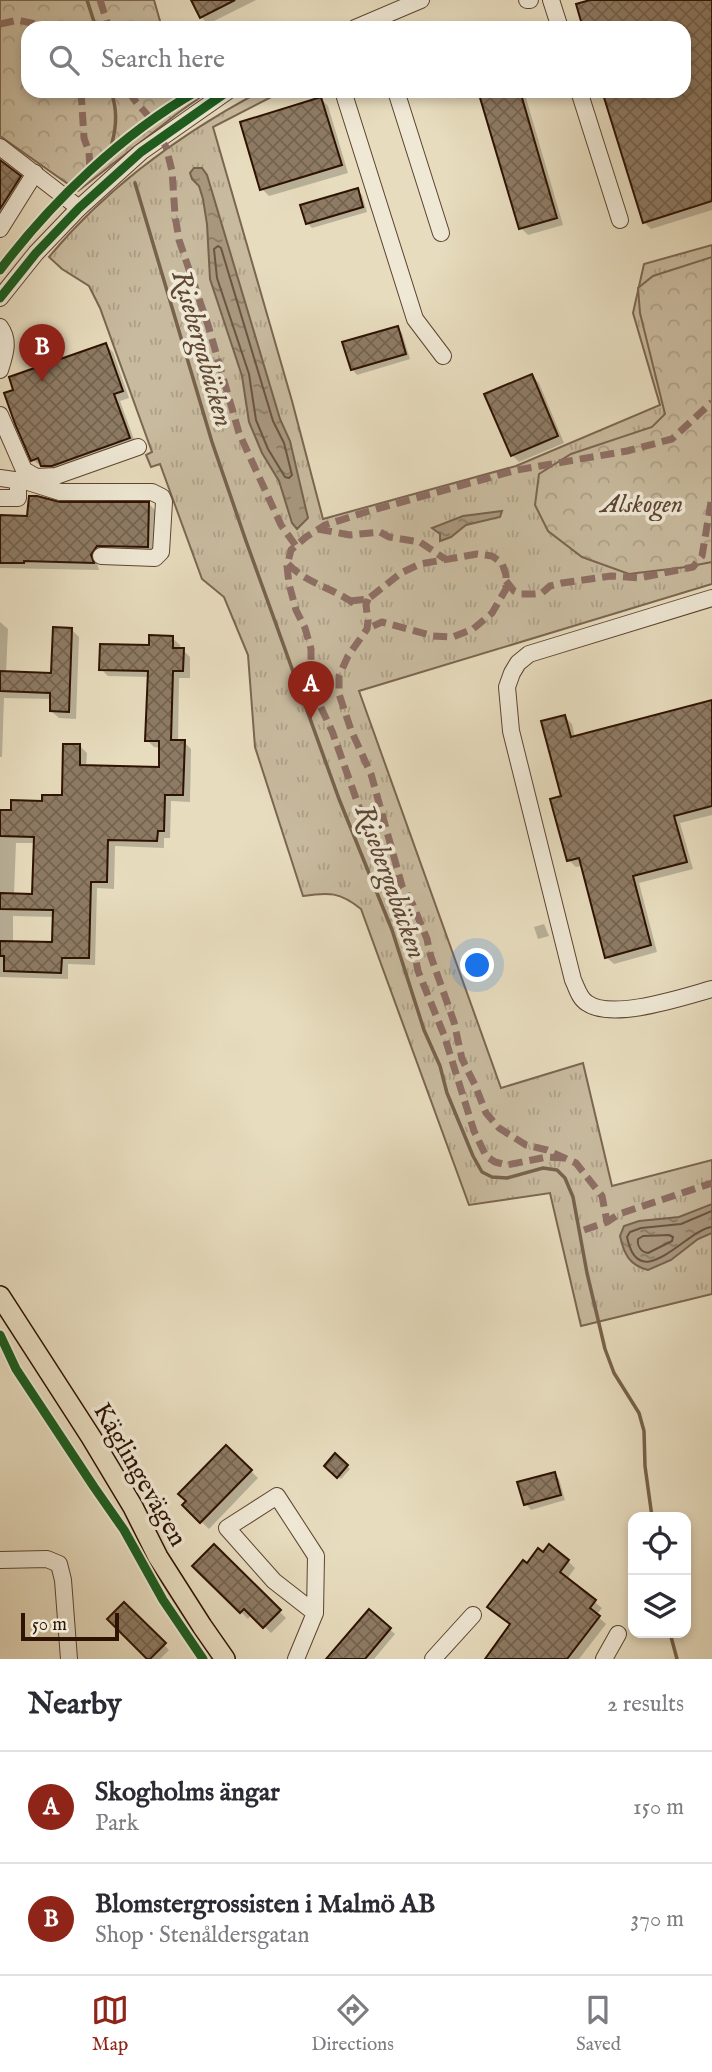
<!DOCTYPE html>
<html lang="en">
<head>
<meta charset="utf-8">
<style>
	:root { --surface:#fff; --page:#f2f2f3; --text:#2b2b33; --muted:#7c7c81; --line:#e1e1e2; --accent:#8f2418 }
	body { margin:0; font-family:"IM FELL English",serif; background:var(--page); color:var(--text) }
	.controls { position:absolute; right:21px; bottom:21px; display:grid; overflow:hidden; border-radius:14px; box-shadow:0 4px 10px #0003 }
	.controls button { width:63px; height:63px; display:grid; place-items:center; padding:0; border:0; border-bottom:2px solid var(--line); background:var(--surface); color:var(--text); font:35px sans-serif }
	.scale { position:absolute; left:21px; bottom:18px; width:98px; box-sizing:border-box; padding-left:7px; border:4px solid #2e1202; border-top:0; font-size:19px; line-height:24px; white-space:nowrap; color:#2e1202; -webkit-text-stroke:5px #efe8d5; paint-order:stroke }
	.you { position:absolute; left:478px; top:966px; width:24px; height:24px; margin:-18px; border:5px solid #fff; border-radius:50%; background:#1a73e8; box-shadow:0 0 0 10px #1a73e833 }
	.badge { display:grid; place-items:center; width:46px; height:46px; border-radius:50%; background:var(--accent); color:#fff; font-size:23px; font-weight:700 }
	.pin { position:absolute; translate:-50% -58px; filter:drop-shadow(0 2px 4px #0008) }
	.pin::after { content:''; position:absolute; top:37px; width:24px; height:21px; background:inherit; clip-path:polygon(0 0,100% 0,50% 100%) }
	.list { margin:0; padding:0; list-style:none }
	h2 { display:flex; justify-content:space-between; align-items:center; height:91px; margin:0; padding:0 28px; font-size:30px }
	h2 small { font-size:23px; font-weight:400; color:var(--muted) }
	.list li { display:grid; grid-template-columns:46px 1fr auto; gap:21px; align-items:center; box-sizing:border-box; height:112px; padding:0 28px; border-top:2px solid var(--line) }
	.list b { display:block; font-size:26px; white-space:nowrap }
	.list p { margin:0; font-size:23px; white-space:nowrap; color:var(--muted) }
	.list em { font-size:23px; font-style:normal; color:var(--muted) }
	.icon { flex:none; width:38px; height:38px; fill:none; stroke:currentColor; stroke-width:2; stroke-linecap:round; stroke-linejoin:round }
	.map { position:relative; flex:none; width:712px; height:1659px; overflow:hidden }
	.search { position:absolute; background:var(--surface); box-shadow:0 4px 10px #0003; left:21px; right:21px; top:21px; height:77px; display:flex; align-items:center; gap:18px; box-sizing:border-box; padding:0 24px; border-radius:21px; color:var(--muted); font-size:26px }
	.sheet { height:315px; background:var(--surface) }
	nav { display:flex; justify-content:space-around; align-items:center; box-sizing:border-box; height:98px; border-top:2px solid var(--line); background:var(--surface); font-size:19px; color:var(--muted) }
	nav a { display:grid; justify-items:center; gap:4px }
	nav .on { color:var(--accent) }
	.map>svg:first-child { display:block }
	.grass { fill:url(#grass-tufts); stroke:#7b6650; stroke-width:2 }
	.forest { fill:url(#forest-crowns); stroke:#7b6650; stroke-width:2 }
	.water { fill:url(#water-ripples); stroke:#77624c; stroke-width:2 }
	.shadow { fill:#0003; fill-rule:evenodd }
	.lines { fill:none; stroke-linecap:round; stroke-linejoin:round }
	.shore { stroke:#6b5440; stroke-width:2 }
	.stream { stroke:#77624c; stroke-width:3.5 }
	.building { fill:url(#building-cross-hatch); stroke:#2e1202; stroke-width:2 }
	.minor-casing { stroke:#5c4431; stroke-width:18 }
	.major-casing { stroke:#2e1202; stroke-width:22 }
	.minor { stroke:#efe8d5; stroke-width:16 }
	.major { stroke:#e7dcbe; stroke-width:19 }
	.quiet { stroke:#8d6e63; stroke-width:7; stroke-dasharray:14 7; stroke-linecap:butt }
	.cycleway-casing { stroke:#efe8d5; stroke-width:13 }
	.cycleway { stroke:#1b5e20; stroke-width:9 }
	.labels { text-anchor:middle; stroke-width:7; stroke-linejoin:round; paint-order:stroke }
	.park-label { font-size:26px; font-style:italic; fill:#5c4431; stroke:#efe8d5 }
	.street-label { font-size:26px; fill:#2e1202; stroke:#efe8d5 }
	.water-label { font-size:28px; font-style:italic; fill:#5f4734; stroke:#efe8d5 }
</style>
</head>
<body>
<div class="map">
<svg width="712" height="1659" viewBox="0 0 712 1659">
	<defs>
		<pattern id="grass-tufts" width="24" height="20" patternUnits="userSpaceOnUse" patternTransform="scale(1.75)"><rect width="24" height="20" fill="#c8ba9e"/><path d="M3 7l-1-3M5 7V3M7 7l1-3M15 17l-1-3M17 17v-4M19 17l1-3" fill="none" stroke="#ac9f86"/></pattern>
		<pattern id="forest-crowns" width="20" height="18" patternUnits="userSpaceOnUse" patternTransform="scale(1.75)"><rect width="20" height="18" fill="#c8ba9e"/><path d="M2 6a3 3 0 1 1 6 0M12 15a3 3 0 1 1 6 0" fill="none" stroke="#ac9f86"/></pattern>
		<pattern id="water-ripples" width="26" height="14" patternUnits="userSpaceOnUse" patternTransform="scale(1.75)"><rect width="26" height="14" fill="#a8977e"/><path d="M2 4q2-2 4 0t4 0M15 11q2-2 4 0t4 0" fill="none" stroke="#897a65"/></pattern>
		<pattern id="building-cross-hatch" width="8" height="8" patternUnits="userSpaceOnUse" patternTransform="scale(1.75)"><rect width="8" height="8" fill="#8e7b64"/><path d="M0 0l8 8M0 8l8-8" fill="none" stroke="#746350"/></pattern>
	</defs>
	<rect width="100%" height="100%" fill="#e7dcbe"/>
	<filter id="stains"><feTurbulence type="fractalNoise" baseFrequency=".00286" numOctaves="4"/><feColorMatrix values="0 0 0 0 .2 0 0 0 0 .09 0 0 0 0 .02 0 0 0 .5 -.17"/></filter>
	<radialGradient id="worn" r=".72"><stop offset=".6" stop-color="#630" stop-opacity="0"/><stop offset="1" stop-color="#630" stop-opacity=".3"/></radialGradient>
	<path class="grass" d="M261,91h22l-70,36 79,274 31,118 193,-53 144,-61 -27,-92 11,-49 68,-19v339l-353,107 142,397 82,-25 29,123 100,-26v134l-131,32 -31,-133 -81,12 -108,-296c-21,-17 -32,-17 -58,-13l-48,-149 -7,-92 -24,-58 -22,-18 -42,-115 -9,3 -5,-12 6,-3 -52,-144 -11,-22 -27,-17 -13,-12c57,-69 133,-124 212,-166z"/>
	<g class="forest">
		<polygon points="0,0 154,0 162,28 28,28 28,91 209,91 178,113 78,191 0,136"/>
		<polygon points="712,257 712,562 686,567 629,574 582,557 548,531 535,505 539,474 571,454 652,427 665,414 640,313 638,288 653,276"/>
	</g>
	<g class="water">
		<polygon points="194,168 202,168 207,175 280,419 290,441 308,518 297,529 292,523 279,481 262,453 249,422 242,376 210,279 207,224 203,199 199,186 192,179 190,173"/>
		<polygon points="502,511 500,517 466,525 451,537 440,541 440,534 432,528 463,516"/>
		<path d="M712,1204v29l-14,6 -27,21 -23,10c-19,-5 -24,-16 -28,-34l4,-10 15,-5 40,-4z"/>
	</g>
	<g class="shadow">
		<polygon points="193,0 256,0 208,24 201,17"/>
		<polygon points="596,0 712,0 712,210 651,229 644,222 604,91 684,91 684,28 585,28"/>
		<polygon points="480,91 524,91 563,225 528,235 521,228"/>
		<polygon points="321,99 328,106 348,173 269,196 262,189"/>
		<polygon points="0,163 27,185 0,227"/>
		<polygon points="357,190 362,195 367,212 312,228 307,223"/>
		<polygon points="397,328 402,333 410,359 357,375 352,369"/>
		<polygon points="106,345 113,352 129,398 120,401 136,445 50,473 33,460"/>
		<polygon points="532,376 539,383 564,443 519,462 512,455"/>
		<polygon points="59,504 149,504 156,511 154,554 104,553 97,563 99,570 0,568 0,514 3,517 28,518"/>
		<polygon points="0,622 8,629 6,673 53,675 72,630 79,637 76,719 59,718 51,711 52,699 4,698 2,757 0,757"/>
		<path d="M172,638l8,7v5h3l7,7v21h-11l-1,64h6l7,7 -1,53 -19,-1 -1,37h-6v10l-49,-2 -1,43 -17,-1 -2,77 -27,-1v15l-68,-2v-165h12l51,-15 17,-51 7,7 -1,14 74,2 1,-21 -7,-1 -7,-7 2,-63 -41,-1 -7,-7zM16,843h20l-2,53 -20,-1zM13,916l42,1 -1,27 -41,-1z"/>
		<polygon points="712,703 712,815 680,823 693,869 639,883 657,952 614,964 606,957 582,866 576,867 569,860 563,797 565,717 572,724 575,738"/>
		<polygon points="544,924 549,936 538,939 534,927"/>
		<polygon points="226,1447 258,1478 209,1529 184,1505"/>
		<polygon points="335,1456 350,1469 341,1479 326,1466"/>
		<polygon points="554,1474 559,1479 565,1500 531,1510 526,1504"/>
		<polygon points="214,1547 286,1618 271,1633 252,1614 248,1619 195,1566"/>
		<polygon points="568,1561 575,1568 567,1579 602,1608 596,1615 606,1624 579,1659 487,1659 511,1625 489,1607 527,1565"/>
		<polygon points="124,1604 169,1650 160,1659 150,1659"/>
		<polygon points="369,1611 395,1634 374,1659 336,1659"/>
	</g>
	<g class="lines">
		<g class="shore">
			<polygon points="218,246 221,248 273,421 284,443 292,475 289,478 285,477 268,449 256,420 249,374 217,278 214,249"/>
			<path d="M712,1211l-31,13 -40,4 -11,4 -3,5c12,60 60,-8 85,-10"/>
			<path d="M669,1235l4,2 -1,4 -24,12c-7,-1 -11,-7 -10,-14l5,-3z"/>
		</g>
		<g class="stream">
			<polyline points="87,0 96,28"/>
			<path d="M111,91c6,18 6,33 1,52"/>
			<polyline points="135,183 212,442 246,541 339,799 392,930 424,1030 440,1066 447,1093 473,1156 482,1172 492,1177 507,1178 543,1168 557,1170 565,1178 573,1197 587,1273 605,1349 614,1373 639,1413 644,1431 645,1466 652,1517"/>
			<polyline points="670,1633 677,1659"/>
		</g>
	</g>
	<g class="building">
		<polygon points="191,0 235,0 200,18"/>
		<polygon points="590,0 712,0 712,201 643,223 602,91 684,91 684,28 583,28 576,4"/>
		<polygon points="478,91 520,91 557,218 519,229"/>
		<polygon points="321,97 342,165 260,190 240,122"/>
		<polygon points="0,160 21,176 0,209"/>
		<polygon points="358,188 363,207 306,224 300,205"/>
		<polygon points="398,326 406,354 351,370 342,342"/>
		<polygon points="106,343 123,391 114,394 130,438 52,466 41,466 38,458 31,461 15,424 4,393 13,390 9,377"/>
		<polygon points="532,374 558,436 511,456 484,394"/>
		<polygon points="29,496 37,496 60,502 149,502 148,547 97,546 91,555 94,563 24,561 24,563 0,563 0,515 27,516"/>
		<polygon points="53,627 72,628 69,712 50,711 50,693 0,691 0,671 51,673"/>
		<polygon points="149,635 173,636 173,648 184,648 183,671 173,671 171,740 185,740 183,795 165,795 164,831 158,831 157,841 108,840 107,882 91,882 89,958 62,958 61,973 4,971 4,956 0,956 0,941 52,942 53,910 0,909 0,893 32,894 34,837 0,836 0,810 11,810 11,800 42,801 42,795 62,795 63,744 80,744 80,765 159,767 159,741 145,741 148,671 99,670 100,644 149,645"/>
		<polygon points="712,700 712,806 674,816 687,862 633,876 651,945 605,958 579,858 567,861 550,799 561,796 541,721 565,715 571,737"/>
		<polygon points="226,1445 252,1470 200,1523 182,1505 186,1501 178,1494"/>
		<polygon points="335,1453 348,1465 337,1478 324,1466"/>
		<polygon points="555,1472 561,1495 524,1505 517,1482"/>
		<polygon points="214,1544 281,1610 263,1628 244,1609 240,1613 192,1566"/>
		<polygon points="549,1544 569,1560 560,1572 596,1600 590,1608 600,1616 567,1659 485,1659 510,1624 487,1607 523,1560 527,1563 538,1548 543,1552"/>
		<polygon points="124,1602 166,1643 150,1659 147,1659 107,1619"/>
		<polygon points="369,1609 391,1628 365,1659 326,1659"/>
	</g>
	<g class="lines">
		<defs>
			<g id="minor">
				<polyline points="527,0 530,0"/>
				<polyline points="551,0 560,28"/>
				<polyline points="355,28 421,0"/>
				<polyline points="343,91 415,319 443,356"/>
				<polyline points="396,91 441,233"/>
				<polyline points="579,91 620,220"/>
				<polyline points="0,147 79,208"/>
				<polyline points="0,229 35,173"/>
				<polyline points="0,298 36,253 79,208 141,152 228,91"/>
				<path d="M0,327c10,14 5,27 0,43"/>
				<polyline points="0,415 24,470 36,477 56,476 138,447"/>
				<polyline points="0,478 28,482 60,492 152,492 162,497 164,502 161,552 155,558 101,556"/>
				<polyline points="0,498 18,498 18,480"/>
				<path d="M712,598l-183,56 -11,9 -6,10 -5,14 4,44 62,249c4,8 6,18 14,23 25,18 96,-6 125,-14"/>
				<polyline points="0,1560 47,1559 59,1564 63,1580 69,1659"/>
				<polyline points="296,1659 315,1613 316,1556 277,1496 227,1528 274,1581 315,1613"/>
				<polyline points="433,1659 473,1615"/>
				<polyline points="604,1659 618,1634"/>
			</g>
			<polyline id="major" points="0,1296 91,1437 133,1507 158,1557 202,1626 225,1659"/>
		</defs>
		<use href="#minor" class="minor-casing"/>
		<use href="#major" class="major-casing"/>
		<use href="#minor" class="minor"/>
		<use href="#major" class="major"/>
		<g class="quiet">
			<polyline points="100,0 109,28"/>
			<polyline points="0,24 18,20 53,28"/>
			<polyline points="81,91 84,138 89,152 90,171"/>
			<path d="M129,91c6,13 16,19 23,30"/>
			<polyline points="160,137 166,147 172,171 175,215 179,240 208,325 239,433 281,525 296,546"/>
			<polyline points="318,529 350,535 380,532 389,537 420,542 445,559"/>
			<path d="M288,564c19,20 46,24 68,41"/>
			<polyline points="506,581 514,591 521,594 533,594 542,593 550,586 562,583 611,576 639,578 693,567 702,556 712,496"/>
			<polyline points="368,599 366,605 368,621 367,629 348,656 339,676 339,694 351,730 371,774 402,886 413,905 427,939 430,954 454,1022 462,1059 475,1085 486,1113 499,1128 526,1145 547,1150 576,1163 602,1196 607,1222"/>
			<polyline points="350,601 368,599 401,573 420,564 477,554 492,556 502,563 506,575 506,589 492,613 473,629 453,637 433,636 382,622 367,629"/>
			<polyline points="564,1158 547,1157 507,1165 495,1162 486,1156 474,1131 444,1035 418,971 414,950 389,891 332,731 317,699 311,675 311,649 305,628 296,610 289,584 287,566 291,550 306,537 325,525 366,512 517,470 627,451 672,439 712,402"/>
			<polyline points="584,1230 607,1222 619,1214 712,1183"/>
		</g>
		<defs>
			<g id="cycleway">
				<path d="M0,270c52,-69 122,-136 197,-179"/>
				<polyline points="0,298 36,253 79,208 141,152 228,91"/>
				<polyline points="0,1335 16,1369 94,1487 124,1530 163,1600 203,1659"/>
			</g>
		</defs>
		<use href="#cycleway" class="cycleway-casing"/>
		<use href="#cycleway" class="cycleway"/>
	</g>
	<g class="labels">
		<g class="park-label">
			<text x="642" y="512">Alskogen</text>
		</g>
		<g class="street-label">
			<text transform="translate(141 1474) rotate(60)" y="9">Käglingevägen</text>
		</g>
		<g class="water-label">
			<text transform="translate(204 348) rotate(74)" y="10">Risebergabäcken</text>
			<text transform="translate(392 881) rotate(70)" y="10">Risebergabäcken</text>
		</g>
	</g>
	<rect width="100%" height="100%" filter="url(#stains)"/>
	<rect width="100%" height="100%" fill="url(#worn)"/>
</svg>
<div class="controls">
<button><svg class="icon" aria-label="locate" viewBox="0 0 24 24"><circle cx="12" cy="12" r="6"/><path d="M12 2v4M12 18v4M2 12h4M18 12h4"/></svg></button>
<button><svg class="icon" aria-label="layers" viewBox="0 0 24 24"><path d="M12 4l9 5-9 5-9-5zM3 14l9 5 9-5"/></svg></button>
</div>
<div class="scale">50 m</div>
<div class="you"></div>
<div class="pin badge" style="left:311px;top:719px">A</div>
<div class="pin badge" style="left:42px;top:382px">B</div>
<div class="search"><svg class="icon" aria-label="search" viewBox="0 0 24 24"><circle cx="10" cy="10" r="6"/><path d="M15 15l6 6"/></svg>Search here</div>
</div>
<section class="sheet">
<h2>Nearby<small>2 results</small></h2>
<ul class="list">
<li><span class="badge">A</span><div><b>Skogholms ängar</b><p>Park</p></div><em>150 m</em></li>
<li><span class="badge">B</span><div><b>Blomstergrossisten i Malmö AB</b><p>Shop · Stenåldersgatan</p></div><em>370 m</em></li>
</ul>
</section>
<nav>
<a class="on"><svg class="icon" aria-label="map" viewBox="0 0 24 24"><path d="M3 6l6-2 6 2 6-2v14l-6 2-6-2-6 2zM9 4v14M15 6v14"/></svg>Map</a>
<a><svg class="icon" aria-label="directions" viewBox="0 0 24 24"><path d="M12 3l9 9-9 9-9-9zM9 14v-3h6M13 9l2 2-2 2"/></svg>Directions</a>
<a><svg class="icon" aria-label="saved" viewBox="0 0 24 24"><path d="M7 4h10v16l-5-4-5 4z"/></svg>Saved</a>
</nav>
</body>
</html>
